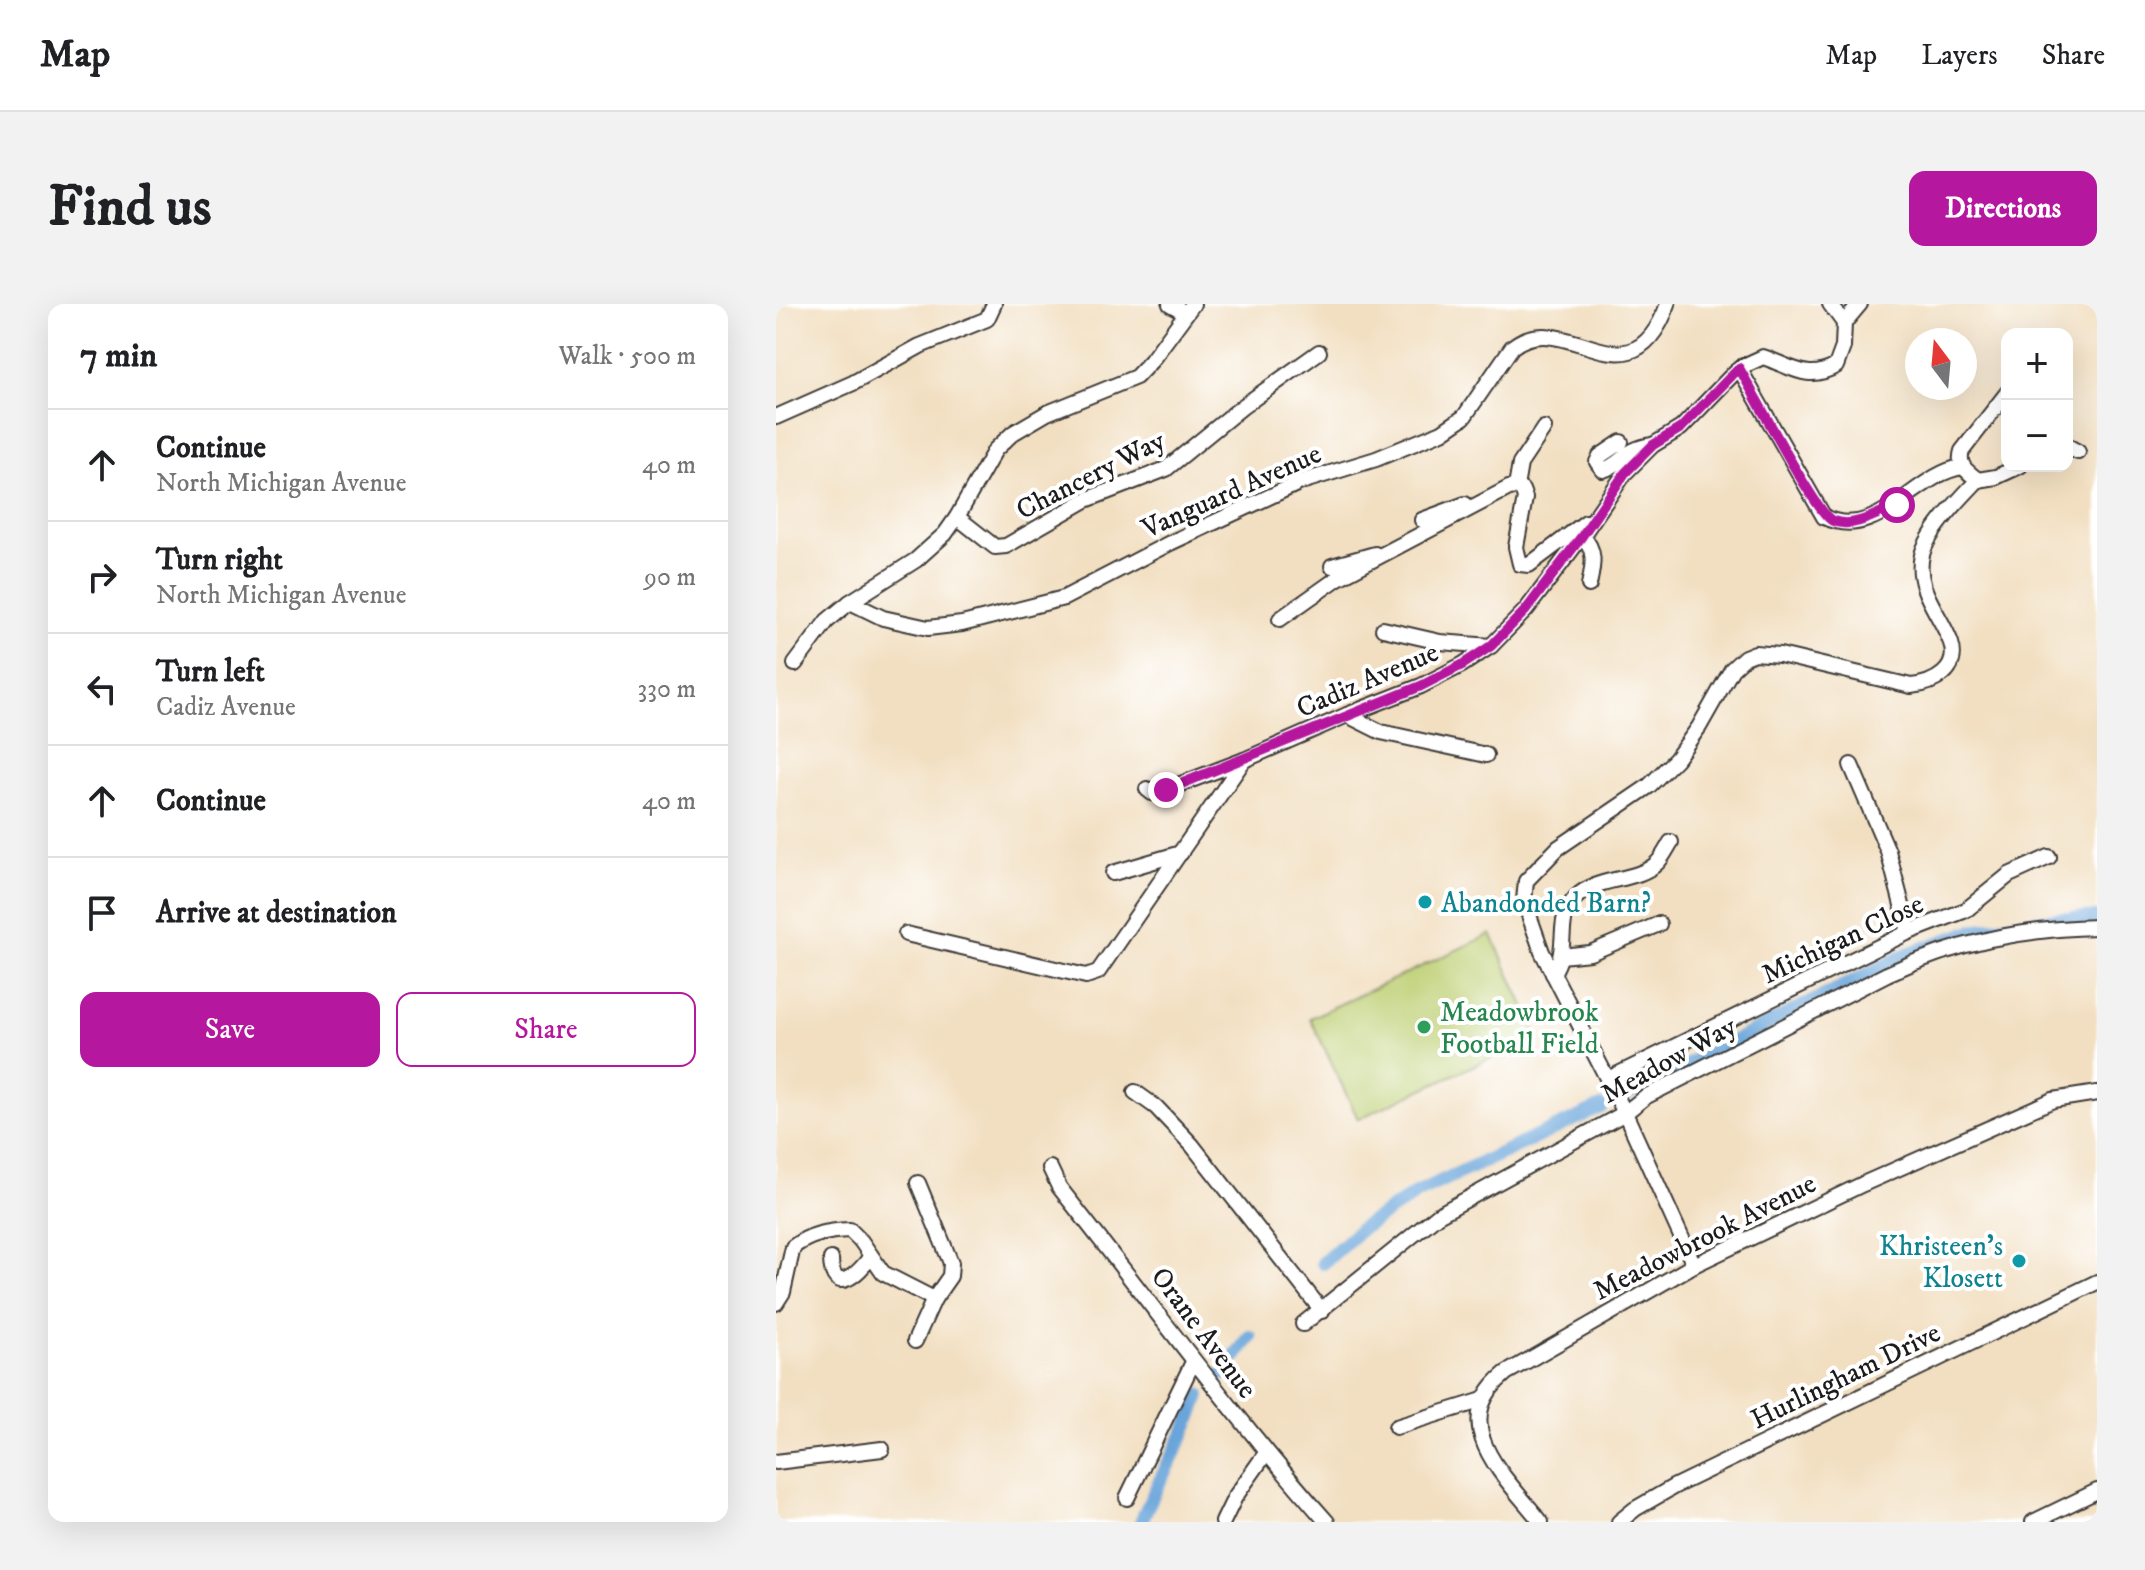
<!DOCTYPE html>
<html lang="en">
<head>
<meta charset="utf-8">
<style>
	:root { --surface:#fff; --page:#f2f2f2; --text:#202124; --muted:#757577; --line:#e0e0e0; --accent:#b5179e }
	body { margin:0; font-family:"IM FELL DW Pica",serif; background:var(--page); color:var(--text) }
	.controls { position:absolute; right:24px; top:24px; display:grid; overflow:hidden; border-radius:16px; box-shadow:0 8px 32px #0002 }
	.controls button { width:72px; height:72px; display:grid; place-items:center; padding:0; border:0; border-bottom:2px solid var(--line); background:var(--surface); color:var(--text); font:40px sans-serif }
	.compass { position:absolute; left:1129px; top:24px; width:72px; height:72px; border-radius:50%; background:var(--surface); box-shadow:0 8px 32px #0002; rotate:344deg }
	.stop { position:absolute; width:24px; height:24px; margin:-18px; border:6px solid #b5179e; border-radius:50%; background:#fff }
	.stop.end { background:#b5179e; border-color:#fff; box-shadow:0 2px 8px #0008 }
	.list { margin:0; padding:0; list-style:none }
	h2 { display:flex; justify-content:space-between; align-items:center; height:104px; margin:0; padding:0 32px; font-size:34px }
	h2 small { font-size:26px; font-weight:400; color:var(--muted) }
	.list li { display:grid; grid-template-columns:52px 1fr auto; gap:24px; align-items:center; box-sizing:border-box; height:112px; padding:0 32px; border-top:2px solid var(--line) }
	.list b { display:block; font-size:30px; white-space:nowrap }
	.list p { margin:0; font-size:26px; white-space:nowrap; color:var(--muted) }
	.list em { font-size:26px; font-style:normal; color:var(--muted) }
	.actions { display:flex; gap:16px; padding:24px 32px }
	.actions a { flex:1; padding:18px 0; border:2px solid var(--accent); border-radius:16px; text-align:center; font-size:28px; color:var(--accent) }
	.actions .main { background:var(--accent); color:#fff }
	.icon { flex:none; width:44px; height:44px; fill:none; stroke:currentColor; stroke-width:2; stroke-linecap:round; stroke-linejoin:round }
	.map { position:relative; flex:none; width:1321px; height:1218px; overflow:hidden; border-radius:16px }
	header { display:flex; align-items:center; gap:48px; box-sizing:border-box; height:112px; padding:0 40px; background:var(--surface); border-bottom:2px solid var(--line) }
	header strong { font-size:38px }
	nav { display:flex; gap:44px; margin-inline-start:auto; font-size:28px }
	.intro { display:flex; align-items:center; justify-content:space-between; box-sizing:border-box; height:192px; padding:0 48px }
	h1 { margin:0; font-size:56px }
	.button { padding:20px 36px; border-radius:16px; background:var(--accent); color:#fff; font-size:28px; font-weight:700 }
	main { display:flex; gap:48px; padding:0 48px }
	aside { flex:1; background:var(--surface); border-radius:16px; box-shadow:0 8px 32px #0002 }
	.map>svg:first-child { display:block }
	.green { fill:#bdcf72; stroke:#6c7647; stroke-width:2 }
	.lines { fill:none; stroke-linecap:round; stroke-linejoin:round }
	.canal { stroke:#69a5da; stroke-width:14 }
	.minor-casing { stroke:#3c3935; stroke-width:18 }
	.minor { stroke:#fff; stroke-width:14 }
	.route { stroke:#b5179e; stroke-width:10 }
	.culture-dot { fill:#0f9aa8; stroke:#fff; stroke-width:3 }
	.leisure-dot { fill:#2e9e5b; stroke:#fff; stroke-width:3 }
	.labels { text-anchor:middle; stroke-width:8; stroke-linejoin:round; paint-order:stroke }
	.street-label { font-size:28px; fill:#1c1c1c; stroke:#fff }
	.culture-label { font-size:28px; fill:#0d838f; stroke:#fff; text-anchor:start }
	.leisure-label { font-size:28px; fill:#27864d; stroke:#fff; text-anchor:start }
</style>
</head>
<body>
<header>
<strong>Map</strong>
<nav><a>Map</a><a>Layers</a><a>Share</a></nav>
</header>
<div class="intro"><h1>Find us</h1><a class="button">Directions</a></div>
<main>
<aside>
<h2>7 min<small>Walk · 500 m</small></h2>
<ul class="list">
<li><svg class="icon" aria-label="ahead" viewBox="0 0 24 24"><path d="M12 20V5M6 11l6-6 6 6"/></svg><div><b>Continue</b><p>North Michigan Avenue</p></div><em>40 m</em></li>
<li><svg class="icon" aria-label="right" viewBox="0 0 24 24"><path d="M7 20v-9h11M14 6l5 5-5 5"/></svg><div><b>Turn right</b><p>North Michigan Avenue</p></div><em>90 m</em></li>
<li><svg class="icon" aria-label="left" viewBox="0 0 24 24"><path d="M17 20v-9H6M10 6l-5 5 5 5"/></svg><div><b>Turn left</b><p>Cadiz Avenue</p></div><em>330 m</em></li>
<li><svg class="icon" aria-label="ahead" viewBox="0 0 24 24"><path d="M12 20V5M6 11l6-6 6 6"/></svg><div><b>Continue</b></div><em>40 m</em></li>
<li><svg class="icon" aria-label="arrive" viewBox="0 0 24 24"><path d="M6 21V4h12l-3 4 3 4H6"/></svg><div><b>Arrive at destination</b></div></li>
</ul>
<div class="actions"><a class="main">Save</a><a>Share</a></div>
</aside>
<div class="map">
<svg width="1321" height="1218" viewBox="0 0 1321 1218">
	<rect width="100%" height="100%" fill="#fff"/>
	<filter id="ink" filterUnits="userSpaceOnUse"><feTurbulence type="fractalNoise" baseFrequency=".0125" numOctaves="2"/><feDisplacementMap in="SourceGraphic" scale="16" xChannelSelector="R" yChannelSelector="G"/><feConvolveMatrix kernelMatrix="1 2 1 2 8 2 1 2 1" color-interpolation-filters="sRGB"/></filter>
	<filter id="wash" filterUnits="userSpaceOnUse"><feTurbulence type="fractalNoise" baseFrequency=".006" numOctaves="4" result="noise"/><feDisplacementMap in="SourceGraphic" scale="32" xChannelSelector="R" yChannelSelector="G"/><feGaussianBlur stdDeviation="1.8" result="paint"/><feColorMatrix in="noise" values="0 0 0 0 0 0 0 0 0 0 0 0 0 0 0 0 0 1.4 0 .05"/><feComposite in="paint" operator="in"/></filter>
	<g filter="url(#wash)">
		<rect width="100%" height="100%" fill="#f2dfc1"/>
		<polygon class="green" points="715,630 762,732 582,815 534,714"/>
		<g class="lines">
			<g class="canal">
				<polyline points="850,791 1134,649 1197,627 1268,616 1321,614"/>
				<polyline points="547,959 586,924 644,887 825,803"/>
				<polyline points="445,1071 474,1033"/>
				<path d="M365,1218c17,-44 44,-82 58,-127"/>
			</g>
		</g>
	</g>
	<g filter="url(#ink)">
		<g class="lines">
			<defs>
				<g id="minor">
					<polyline points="394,0 410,9"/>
					<polyline points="1054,0 1068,19"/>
					<path d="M1068,19l-1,24 -7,19c-28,16 -44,1 -73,-9l-24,11 85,149c53,26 91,-43 138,-50"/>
					<polyline points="1068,19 1084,0"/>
					<polyline points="0,113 77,79 144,42 211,15 218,0"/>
					<path d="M845,138l-21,14 -3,6 6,8c20,-6 20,-21 50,-25"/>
					<polyline points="1291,142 1302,148"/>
					<polyline points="1202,176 1220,173 1244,162"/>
					<polyline points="740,183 744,160 768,124"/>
					<polyline points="181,213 219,243 230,242 310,196 390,165 466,103 543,48"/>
					<polyline points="646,216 689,200"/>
					<path d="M806,232c15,14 11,30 7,49"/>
					<polyline points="556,262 599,250"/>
					<path d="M74,298l33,16 45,10 34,-4 102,-26 106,-55 131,-61 75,-23 66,-27 22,-15 48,-70c54,-43 118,62 156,-43"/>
					<polyline points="504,315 562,274 733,184 740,183 746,186 749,194 740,243 744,260 753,261 810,218"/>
					<polyline points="607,325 664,338 715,342"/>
					<polyline points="19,360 51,317 74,298 140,256 169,230 181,213 219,146 237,129 271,109 360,73 375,57 417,0"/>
					<polyline points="571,411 605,428 710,451"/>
					<polyline points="1075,461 1112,547 1133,628"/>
					<polyline points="371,485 376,489 381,489 468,456"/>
					<polyline points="337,569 405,549"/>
					<polyline points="130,630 310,672 322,668 468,456 571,411 645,382 686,361 715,342 750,306 806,232 849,169 877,141 905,124 963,64"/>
					<polyline points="785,652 814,649 883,620"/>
					<path d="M777,670c2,-5 6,-11 7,-17 5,-19 -1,-38 12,-55 19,-27 63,-18 85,-39 6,-6 10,-15 14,-21"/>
					<polyline points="832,775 1133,628 1190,606 1233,571 1273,553"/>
					<polyline points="359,788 380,803 416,841 546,1007"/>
					<path d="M274,864l9,19c89,112 173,228 268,335"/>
					<polyline points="142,879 175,959 174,972 158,995"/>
					<path d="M55,955c1,39 28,15 40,-3"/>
					<path d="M918,961l-69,-152 -83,-161 -18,-51 2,-20 32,-33 91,-62 27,-27 23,-32 33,-58 13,-12 10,-4 25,2 131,31c23,-2 49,-16 40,-43 -10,-29 -37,-54 -29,-88 6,-24 39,-57 56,-75 -10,-8 -21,-14 -16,-29l45,-58"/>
					<path d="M0,999l7,-11 10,-45c17,-13 35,-16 57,-17l11,11 22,32 51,26 -19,42"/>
					<path d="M527,1020l135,-109 187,-102 20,-16 242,-123c69,-32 134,-45 210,-47"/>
					<polyline points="620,1123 707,1096"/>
					<polyline points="0,1158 106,1145"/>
					<polyline points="351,1194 417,1058"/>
					<polyline points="447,1218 459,1193 490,1149"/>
					<path d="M765,1218c-36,-46 -97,-98 -35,-149l188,-108 169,-81 190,-84 44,-7"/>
					<polyline points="843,1218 859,1205 899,1182 1321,978"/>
					<polyline points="1257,1218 1321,1187"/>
				</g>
			</defs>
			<use href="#minor" class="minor-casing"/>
			<use href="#minor" class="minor"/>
		</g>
	</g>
	<g class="lines" filter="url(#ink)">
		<path class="route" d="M390,486l255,-104 41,-21 29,-19 35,-36 56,-74 43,-63 28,-28 28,-17 58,-60c14,23 77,147 94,153 21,8 45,-8 64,-16"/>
	</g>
	<g class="culture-dot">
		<circle cx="649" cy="598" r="8"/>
		<circle cx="1243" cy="957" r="8"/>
	</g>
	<circle class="leisure-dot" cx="648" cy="723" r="8"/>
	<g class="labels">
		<g class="street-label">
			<text transform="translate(314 170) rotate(-27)" y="10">Chancery Way</text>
			<text transform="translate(455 186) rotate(-24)" y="10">Vanguard Avenue</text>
			<text transform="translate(591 375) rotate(-23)" y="10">Cadiz Avenue</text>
			<text transform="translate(1066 634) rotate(-25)" y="10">Michigan Close</text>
			<text transform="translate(892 755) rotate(-29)" y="10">Meadow Way</text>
			<text transform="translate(928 932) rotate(-27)" y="10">Meadowbrook Avenue</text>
			<text transform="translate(429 1028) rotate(53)" y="10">Orane Avenue</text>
			<text transform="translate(1069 1071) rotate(-26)" y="10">Hurlingham Drive</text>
		</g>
		<g class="culture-label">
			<text x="665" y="608">Abandonded Barn?</text>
			<text x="1227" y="951" text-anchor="end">Khristeen's<tspan x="1227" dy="32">Klosett</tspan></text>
		</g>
		<g class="leisure-label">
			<text x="664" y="717">Meadowbrook<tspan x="664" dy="32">Football Field</tspan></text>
		</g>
	</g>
</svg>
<div class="controls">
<button>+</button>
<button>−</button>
</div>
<svg class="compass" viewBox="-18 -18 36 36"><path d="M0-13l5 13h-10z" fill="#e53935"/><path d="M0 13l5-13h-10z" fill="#757577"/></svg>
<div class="stop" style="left:1121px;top:201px"></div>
<div class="stop end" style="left:390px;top:486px"></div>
</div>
</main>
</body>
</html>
